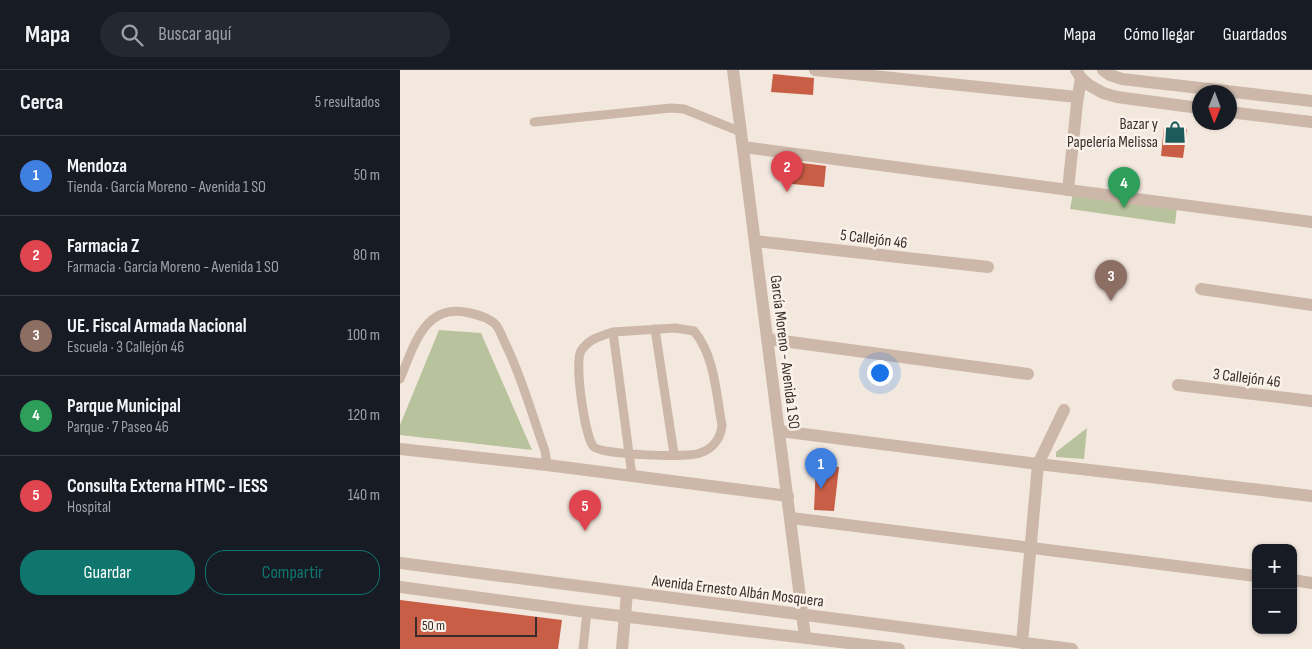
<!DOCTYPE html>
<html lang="es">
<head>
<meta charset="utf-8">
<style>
	:root { --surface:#171b24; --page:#242831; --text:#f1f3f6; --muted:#9ea1a6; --line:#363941; --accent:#0f766e }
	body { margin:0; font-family:"Sofia Sans Condensed",sans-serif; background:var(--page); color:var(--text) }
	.controls { position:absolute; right:15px; bottom:15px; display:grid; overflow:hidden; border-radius:10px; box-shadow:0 1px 4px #0004 }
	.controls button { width:45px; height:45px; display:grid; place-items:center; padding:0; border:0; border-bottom:1px solid var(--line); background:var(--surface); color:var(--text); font:25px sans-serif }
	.compass { position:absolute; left:792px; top:15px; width:45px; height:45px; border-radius:50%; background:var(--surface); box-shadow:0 1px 4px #0004; rotate:181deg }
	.scale { position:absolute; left:15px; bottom:12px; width:122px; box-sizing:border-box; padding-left:5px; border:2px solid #392d29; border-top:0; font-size:14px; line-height:18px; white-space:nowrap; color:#392d29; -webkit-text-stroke:4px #faf2ea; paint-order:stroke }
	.you { position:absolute; left:479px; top:302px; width:18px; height:18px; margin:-12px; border:4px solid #fff; border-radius:50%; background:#1a73e8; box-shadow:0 0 0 8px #1a73e833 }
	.badge { display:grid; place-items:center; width:32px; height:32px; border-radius:50%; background:var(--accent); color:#fff; font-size:16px; font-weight:700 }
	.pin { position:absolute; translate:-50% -41px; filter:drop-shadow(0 1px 2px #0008) }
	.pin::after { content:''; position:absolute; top:26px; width:18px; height:15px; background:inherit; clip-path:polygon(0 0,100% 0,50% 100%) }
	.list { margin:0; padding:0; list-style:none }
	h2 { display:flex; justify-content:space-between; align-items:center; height:65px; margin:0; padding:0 20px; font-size:21px }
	h2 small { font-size:16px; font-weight:400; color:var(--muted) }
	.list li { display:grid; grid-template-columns:32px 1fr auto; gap:15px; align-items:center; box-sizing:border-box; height:80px; padding:0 20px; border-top:1px solid var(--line) }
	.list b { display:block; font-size:19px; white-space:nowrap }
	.list p { margin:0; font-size:16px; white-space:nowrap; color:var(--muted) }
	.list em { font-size:16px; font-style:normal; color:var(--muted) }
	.actions { display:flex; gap:10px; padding:15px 20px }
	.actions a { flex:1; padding:11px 0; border:1px solid var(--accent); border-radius:20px; text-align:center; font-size:18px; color:var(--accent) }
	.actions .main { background:var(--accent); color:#fff }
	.icon { flex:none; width:28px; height:28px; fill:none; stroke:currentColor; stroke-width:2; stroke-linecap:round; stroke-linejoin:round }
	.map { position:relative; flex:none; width:912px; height:579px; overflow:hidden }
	header { display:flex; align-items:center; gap:30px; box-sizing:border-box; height:70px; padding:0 25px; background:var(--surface); border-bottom:1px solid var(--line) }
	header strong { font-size:24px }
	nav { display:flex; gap:28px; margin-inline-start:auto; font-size:18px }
	.search { width:350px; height:45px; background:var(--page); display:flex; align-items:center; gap:12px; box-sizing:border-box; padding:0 18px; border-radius:28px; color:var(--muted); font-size:19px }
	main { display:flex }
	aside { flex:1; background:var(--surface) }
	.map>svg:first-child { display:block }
	.green { fill:#b8c39d }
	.building { fill:#c85e46 }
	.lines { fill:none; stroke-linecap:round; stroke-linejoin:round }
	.service { stroke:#ccb7a9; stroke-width:9 }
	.minor { stroke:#ccb7a9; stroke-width:12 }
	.tertiary { stroke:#ccb7a9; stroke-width:12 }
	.labels { text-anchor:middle; stroke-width:5; stroke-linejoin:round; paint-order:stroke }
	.poi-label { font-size:16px; fill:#392d29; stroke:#faf2ea; text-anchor:end }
	.street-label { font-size:16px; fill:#392d29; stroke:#faf2ea }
</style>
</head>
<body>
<header>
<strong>Mapa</strong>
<div class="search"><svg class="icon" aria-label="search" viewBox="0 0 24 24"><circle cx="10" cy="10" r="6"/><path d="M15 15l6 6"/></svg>Buscar aquí</div>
<nav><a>Mapa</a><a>Cómo llegar</a><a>Guardados</a></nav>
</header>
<main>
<aside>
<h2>Cerca<small>5 resultados</small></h2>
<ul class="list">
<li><span class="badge" style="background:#3f7fe0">1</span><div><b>Mendoza</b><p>Tienda · García Moreno - Avenida 1 SO</p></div><em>50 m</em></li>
<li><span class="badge" style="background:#e0444e">2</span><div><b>Farmacia Z</b><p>Farmacia · García Moreno - Avenida 1 SO</p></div><em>80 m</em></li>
<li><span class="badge" style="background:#8d6e63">3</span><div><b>UE. Fiscal Armada Nacional</b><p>Escuela · 3 Callejón 46</p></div><em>100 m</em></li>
<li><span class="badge" style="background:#2e9e5b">4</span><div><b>Parque Municipal</b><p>Parque · 7 Paseo 46</p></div><em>120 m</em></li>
<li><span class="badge" style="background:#e0444e">5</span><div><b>Consulta Externa HTMC - IESS</b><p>Hospital</p></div><em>140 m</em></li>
</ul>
<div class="actions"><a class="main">Guardar</a><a>Compartir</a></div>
</aside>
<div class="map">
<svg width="912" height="579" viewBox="0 0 912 579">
	<rect width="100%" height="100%" fill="#f3e8de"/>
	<g class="green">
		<polygon points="673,123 777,137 775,154 670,139"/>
		<polygon points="39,260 81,263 132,380 0,365 0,355"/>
		<polygon points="687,358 684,389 656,387 656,382"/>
	</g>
	<g class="building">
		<polygon points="373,4 414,8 413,25 371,22"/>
		<polygon points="764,56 787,59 783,88 761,86"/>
		<polygon points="394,92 426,96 424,117 392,114"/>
		<polygon points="416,394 439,397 434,441 414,440"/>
		<polygon points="0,530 162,550 158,579 0,579"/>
	</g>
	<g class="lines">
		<g class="service">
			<polyline points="134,52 271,38 284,39 341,62"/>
			<polyline points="255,259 274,384"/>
			<path d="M213,262c-12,4 -25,7 -32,19 -7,11 4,88 13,96 9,8 95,11 106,6 13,-4 21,-15 22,-28 -6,-31 -7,-69 -28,-94l-19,-3 -62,4 19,144"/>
			<path d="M0,309c13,-30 23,-74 65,-67 10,2 24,5 31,13 4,5 6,12 9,18 17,34 27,72 40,108l2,14"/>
			<polyline points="183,579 187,542"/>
		</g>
		<g class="minor">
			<polyline points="415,0 677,27"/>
			<polyline points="343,77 912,152"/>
			<polyline points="668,120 677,33 681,8"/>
			<polyline points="355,171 588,197"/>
			<polyline points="801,219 912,235"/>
			<polyline points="368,269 628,304"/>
			<polyline points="778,315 912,331"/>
			<polyline points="380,361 638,394 912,426"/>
			<polyline points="0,379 147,395 388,426"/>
			<polyline points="391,448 856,506"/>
			<polyline points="893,510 912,513"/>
			<polyline points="622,573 638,394 664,340"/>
		</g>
		<g class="tertiary">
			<polyline points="333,0 405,567"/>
			<polyline points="676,0 681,8 689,15 703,23 717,27 799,38"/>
			<polyline points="703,0 710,5 722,9 912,31"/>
			<polyline points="829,42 912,52"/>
			<polyline points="0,493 672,579"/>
			<polyline points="0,517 187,542 499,579"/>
			<polyline points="222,579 227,523"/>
		</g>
	</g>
	<defs>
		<symbol id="shop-bare" viewBox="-9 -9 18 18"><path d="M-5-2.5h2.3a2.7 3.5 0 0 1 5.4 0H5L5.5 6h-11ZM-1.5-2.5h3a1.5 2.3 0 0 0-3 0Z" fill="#1d5b5b" stroke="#faf2ea" stroke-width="2.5" paint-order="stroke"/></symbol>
	</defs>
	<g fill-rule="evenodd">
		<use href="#shop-bare" x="759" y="46" width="32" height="32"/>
	</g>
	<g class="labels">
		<g class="poi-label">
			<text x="758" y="59">Bazar y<tspan x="758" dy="18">Papelería Melissa</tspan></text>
		</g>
		<g class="street-label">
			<text transform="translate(474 168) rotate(7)" y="6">5 Callejón 46</text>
			<text transform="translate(386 282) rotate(83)" y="6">García Moreno - Avenida 1 SO</text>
			<text transform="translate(847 307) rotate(7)" y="6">3 Callejón 46</text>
			<text transform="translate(338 520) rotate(7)" y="6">Avenida Ernesto Albán Mosquera</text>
		</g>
	</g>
</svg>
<div class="controls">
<button>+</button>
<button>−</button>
</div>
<svg class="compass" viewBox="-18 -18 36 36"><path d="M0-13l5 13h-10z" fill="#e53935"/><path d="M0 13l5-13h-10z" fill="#9ea1a6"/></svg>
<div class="scale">50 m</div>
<div class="you"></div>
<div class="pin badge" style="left:421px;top:419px;background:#3f7fe0">1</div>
<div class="pin badge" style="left:387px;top:122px;background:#e0444e">2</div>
<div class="pin badge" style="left:711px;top:231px;background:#8d6e63">3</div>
<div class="pin badge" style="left:724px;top:138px;background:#2e9e5b">4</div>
<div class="pin badge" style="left:185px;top:461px;background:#e0444e">5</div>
</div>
</main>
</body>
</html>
